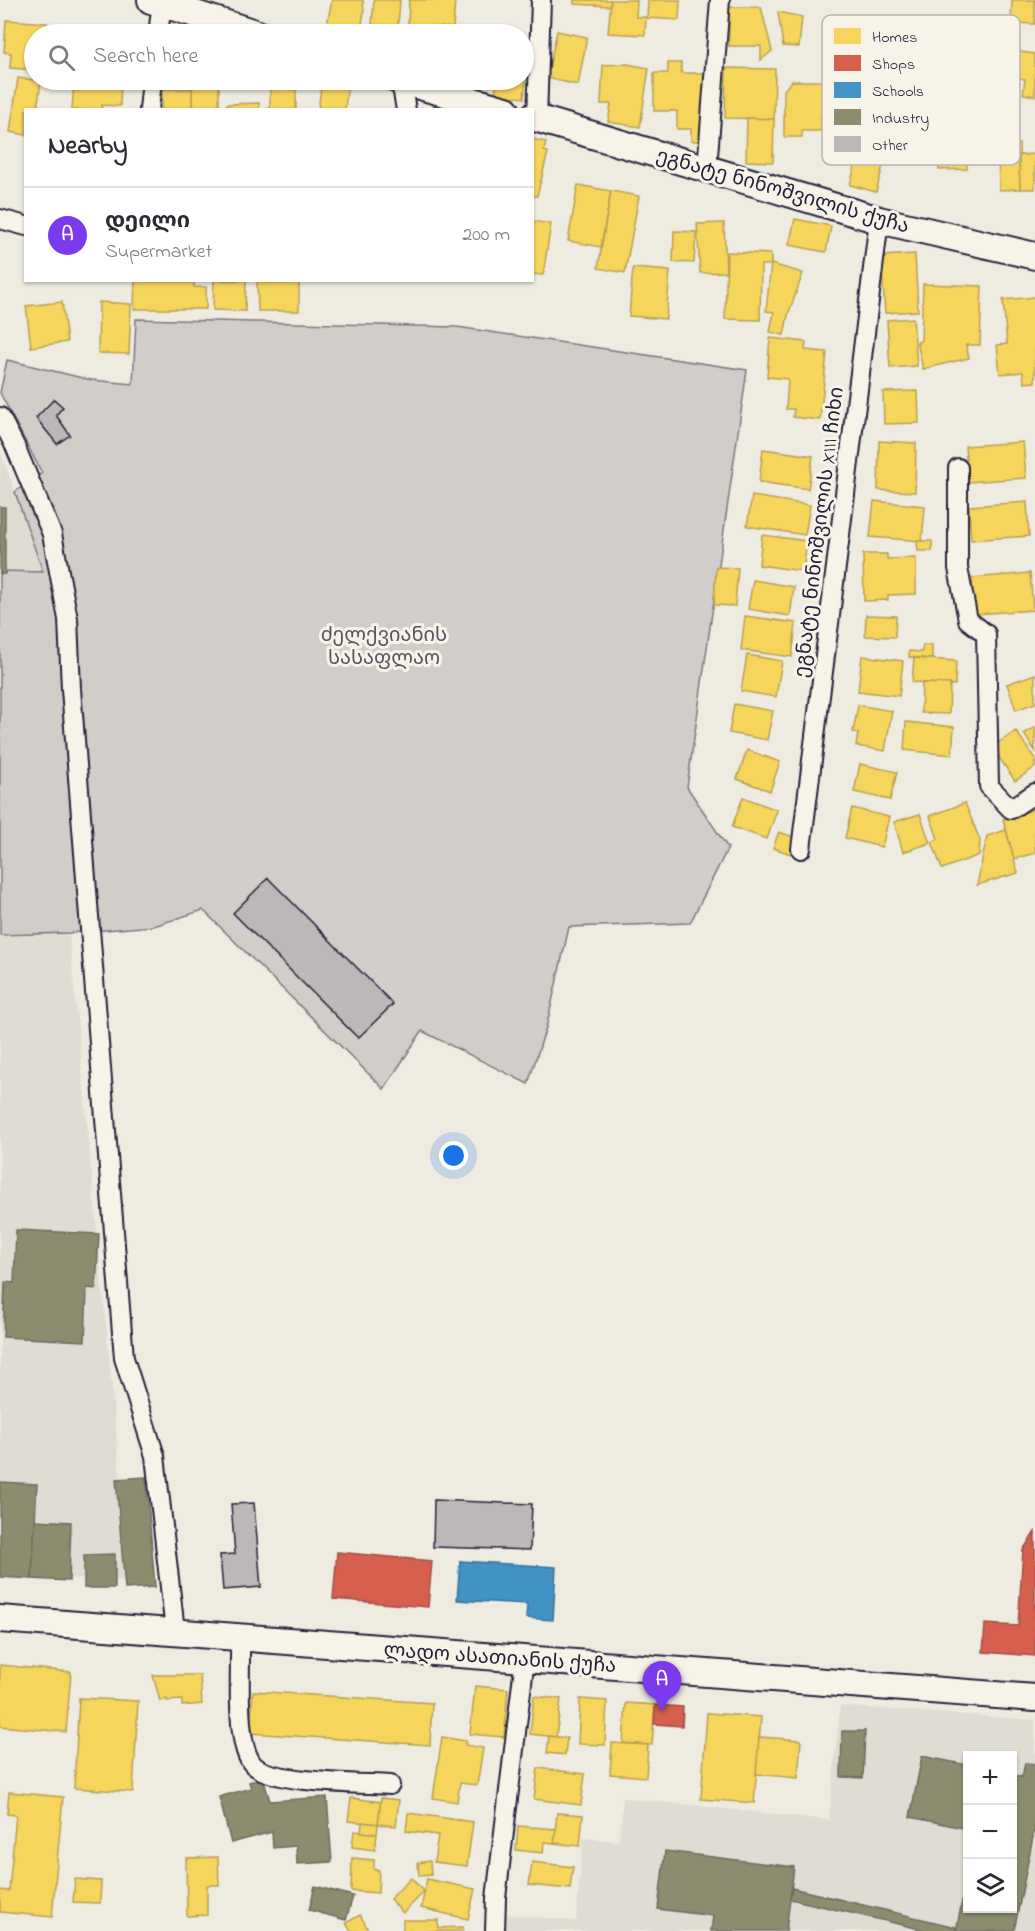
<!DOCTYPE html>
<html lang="en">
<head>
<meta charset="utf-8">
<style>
	:root { --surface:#fff; --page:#f7f7f7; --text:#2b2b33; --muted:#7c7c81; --line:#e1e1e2; --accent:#7c3aed }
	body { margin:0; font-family:"Indie Flower","Noto Sans Georgian",sans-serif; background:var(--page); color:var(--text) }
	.controls { position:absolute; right:18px; bottom:18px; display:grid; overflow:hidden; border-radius:0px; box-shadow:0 2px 4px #0004 }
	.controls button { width:54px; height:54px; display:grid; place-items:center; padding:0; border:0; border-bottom:2px solid var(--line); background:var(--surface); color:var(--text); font:30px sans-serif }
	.you { position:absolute; left:454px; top:1156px; width:21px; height:21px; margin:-15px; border:4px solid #fff; border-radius:50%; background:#1a73e8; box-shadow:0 0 0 9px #1a73e833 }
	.badge { display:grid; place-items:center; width:39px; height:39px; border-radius:50%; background:var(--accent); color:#fff; font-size:20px; font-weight:700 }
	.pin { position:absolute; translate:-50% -50px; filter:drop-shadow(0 2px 3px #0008) }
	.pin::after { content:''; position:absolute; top:32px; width:21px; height:18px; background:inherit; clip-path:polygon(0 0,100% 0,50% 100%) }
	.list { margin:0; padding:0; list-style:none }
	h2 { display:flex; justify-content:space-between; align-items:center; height:78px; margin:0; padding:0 24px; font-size:26px }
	h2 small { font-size:20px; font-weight:400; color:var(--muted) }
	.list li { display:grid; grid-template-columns:39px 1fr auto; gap:18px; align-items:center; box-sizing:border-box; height:96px; padding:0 24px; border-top:2px solid var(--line) }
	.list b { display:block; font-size:22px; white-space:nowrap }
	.list p { margin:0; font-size:20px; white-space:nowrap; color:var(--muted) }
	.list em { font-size:20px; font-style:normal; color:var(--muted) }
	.icon { flex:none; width:33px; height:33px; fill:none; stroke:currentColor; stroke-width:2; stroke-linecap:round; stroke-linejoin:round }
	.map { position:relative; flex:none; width:1035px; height:1931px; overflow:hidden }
	.search { position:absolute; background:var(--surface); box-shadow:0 2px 4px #0004; left:24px; top:24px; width:510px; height:66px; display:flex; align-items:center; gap:15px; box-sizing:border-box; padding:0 21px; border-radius:33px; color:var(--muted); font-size:22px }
	.panel { position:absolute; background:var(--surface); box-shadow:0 2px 4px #0004; left:24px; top:108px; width:510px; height:174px; border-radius:0px }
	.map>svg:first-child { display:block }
	.built { fill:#dfdcd4; fill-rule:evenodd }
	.green { fill:#d1cdc9; stroke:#7a7882; stroke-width:1.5 }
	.homes { fill:#f6d55c; stroke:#b69f52; stroke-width:1.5 }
	.shops { fill:#d6604d; stroke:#a04d48; stroke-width:1.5 }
	.schools { fill:#4393c3; stroke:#39719a; stroke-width:1.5 }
	.industry { fill:#8c8c6e; stroke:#6c6c5f; stroke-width:1.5 }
	.building { fill:#bbb8b7; stroke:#22223b; stroke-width:1.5 }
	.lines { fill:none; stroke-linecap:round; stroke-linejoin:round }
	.street-casing { stroke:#22223b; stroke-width:22 }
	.secondary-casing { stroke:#22223b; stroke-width:30 }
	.street { stroke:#f7f3e8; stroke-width:18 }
	.secondary { stroke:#f7f3e8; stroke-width:26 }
	.labels { text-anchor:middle; stroke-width:6; stroke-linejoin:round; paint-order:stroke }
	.street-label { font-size:20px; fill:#22223b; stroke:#f7f3e8 }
	.park-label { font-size:20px; fill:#575566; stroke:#f7f3e8 }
	.key { fill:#f7f3e8; stroke:#b7b4b4; stroke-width:1.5 }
	.key-label { font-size:16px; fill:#22223b }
</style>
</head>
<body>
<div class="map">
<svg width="1035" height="1931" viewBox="0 0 1035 1931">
	<rect width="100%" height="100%" fill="#eeebe1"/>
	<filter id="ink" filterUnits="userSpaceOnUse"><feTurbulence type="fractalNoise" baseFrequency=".0167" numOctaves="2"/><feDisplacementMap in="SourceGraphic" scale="12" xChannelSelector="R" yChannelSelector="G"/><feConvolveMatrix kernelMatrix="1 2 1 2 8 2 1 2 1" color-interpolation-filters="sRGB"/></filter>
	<g filter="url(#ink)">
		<g class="built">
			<polygon points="0,451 15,492 43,572 0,571"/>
			<polygon points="69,933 130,1581 0,1575 0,935"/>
			<path d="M840,1706l195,14v211h-532l1,-17 72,7 7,-83 36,3 4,-43 206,22zM968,1756h44v152h-44z"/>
		</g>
		<polygon class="green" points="136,319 457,327 747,370 687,787 728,848 690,923 569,927 547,1024 528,1084 422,1031 384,1089 203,910 154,926 69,933 0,935 0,571 43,572 15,492 42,473 0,393 7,360 91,380 133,384"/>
		<g class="homes">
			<polygon points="332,0 363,0 364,12 360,34 325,34"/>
			<polygon points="374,0 400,0 398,26 372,25"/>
			<polygon points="409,0 455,0 453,28 408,25"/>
			<polygon points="574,0 611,0 610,6 574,4"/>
			<polygon points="611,0 637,0 636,17 646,17 645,35 608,33"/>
			<polygon points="648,0 680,0 679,20 647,18"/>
			<polygon points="1012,0 1035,0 1035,24 1011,23"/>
			<polygon points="729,7 761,7 772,51 761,60 761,46 729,46"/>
			<polygon points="778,12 802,17 799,47 783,46"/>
			<polygon points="6,20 47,23 46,34 34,34 34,70 10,68 11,53 4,52"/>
			<polygon points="557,31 587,37 578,85 547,78"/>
			<polygon points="1013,51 1035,54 1035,96 1023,94 1025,79 1009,76"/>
			<polygon points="524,59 528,59 524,98 495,94 497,80 524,80"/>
			<polygon points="668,63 681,63 681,73 705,73 706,141 691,141 691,129 677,129 677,111 654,111 654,73 668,73"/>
			<polygon points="627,64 649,68 640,127 608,122 611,104 601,104 603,65"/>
			<polygon points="726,68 775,69 774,119 725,118"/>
			<polygon points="18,78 41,81 37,110 26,110 26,135 10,132"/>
			<polygon points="74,80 121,80 120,106 102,105 102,110 72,110"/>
			<polygon points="322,80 348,82 345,110 318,110"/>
			<polygon points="792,81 829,81 829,115 821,115 821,131 802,131 802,137 784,137 784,90"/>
			<polygon points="219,83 219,110 192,110 192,84"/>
			<polygon points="296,85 296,110 270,110 270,86"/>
			<rect x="162" y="89" width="30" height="21"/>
			<polygon points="259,103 259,110 227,110 227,104"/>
			<polygon points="747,118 774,119 773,162 746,161"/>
			<polygon points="965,120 967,169 939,170 936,122"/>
			<polygon points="865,128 891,135 876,192 850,185"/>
			<polygon points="532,139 546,142 544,151 548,152 537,196 532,196"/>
			<polygon points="1019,144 1020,189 999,190 998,145"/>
			<polygon points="1035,154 1035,189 1020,189 1019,155"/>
			<polygon points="578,185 611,191 601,247 568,241"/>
			<polygon points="611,191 639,196 625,273 598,268"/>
			<polygon points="795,219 831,226 826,252 789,245"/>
			<polygon points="532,221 551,224 543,275 532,274"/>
			<polygon points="724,223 726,272 700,273 697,224"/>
			<polygon points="674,231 696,232 694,263 673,262"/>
			<polygon points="727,252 771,254 771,265 761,265 760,320 725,319"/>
			<polygon points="915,254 918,311 885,313 881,256"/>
			<polygon points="771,264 803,273 788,315 784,335 770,332 774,312 766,311"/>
			<polygon points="633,268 670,271 666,319 629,316"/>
			<polygon points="135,280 194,280 194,287 206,287 206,309 134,309"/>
			<polygon points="214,280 246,280 245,311 213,310"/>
			<polygon points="257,280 299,280 299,311 258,311"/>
			<polygon points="923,284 982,286 980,345 966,345 969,358 923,369 917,342 921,341"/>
			<polygon points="1035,297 1035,382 1024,383 1023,372 1000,374 997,345 1007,344 1003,300"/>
			<polygon points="62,302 67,342 31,347 26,306"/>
			<polygon points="99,302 131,304 129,354 98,353"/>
			<polygon points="913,318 917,366 890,368 887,320"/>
			<polygon points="770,338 806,342 805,350 827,352 820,420 793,417 794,409 786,409 788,379 767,377"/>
			<polygon points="918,391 919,423 884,424 883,392"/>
			<polygon points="879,441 916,443 915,492 878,490"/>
			<polygon points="1023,442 1026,478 968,482 965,446"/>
			<polygon points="763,449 813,456 808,489 759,482"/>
			<polygon points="752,496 810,505 805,535 747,526"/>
			<polygon points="874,501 925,506 922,541 870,537"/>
			<polygon points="1027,502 1029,536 971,540 969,506"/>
			<polygon points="762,535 807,541 803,571 759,565"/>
			<polygon points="917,541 932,541 932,551 918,551"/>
			<polygon points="863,554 887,554 887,559 916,558 916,594 888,595 888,600 864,601"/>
			<polygon points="716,567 738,568 735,606 714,605"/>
			<polygon points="1030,573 1033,610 975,614 972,578"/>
			<polygon points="753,580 794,587 790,616 748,609"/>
			<polygon points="866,615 896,616 895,637 865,636"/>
			<polygon points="745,616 796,623 792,657 741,650"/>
			<polygon points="923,645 932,645 932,659 909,657 909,651 922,652"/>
			<polygon points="747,655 782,661 776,697 741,691"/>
			<polygon points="862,656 903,661 899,696 858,691"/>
			<polygon points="914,658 956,661 955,685 912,682"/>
			<polygon points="1035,674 1035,703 1016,710 1007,684"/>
			<polygon points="922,683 950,684 949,714 921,713"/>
			<polygon points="734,704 773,711 767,740 729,733"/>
			<polygon points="858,705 892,711 885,751 856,746 858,733 853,732"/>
			<polygon points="906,722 954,727 952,755 904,750"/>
			<polygon points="1035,727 1035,751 1024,734"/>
			<polygon points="1016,731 1035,759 1035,767 1015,781 992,747"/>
			<polygon points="747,750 780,762 770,791 737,779"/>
			<polygon points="860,764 897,772 890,800 854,792"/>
			<polygon points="743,797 777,810 767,839 732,827"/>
			<polygon points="965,803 980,840 979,855 942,869 932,842 938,839 930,816"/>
			<polygon points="852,808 889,817 882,847 845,838"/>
			<polygon points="1035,809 1035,853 1014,859 1003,819"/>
			<polygon points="920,814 930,843 903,852 894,822"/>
			<polygon points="1006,830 1018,873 977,885 987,836"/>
			<polygon points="779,832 797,838 791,854 773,848"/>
			<polygon points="0,1665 71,1672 66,1732 0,1726"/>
			<polygon points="153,1675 200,1675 202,1704 182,1706 182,1700 167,1701 167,1699 160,1701"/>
			<polygon points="475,1686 508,1689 504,1737 470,1734"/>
			<polygon points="253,1691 432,1703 430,1745 250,1733"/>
			<polygon points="534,1696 561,1699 556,1737 530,1734"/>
			<polygon points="79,1698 138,1701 133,1792 74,1788"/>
			<polygon points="580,1699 607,1701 605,1745 578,1744"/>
			<polygon points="626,1703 655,1705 652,1745 623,1743"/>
			<polygon points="707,1713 761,1717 754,1803 701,1799"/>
			<polygon points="549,1736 567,1738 565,1755 547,1753"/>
			<polygon points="442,1737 466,1741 465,1745 483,1748 477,1785 460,1783 457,1802 433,1798"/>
			<polygon points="759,1737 801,1740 798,1778 756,1774"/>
			<polygon points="612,1743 648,1745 646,1777 610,1774"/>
			<polygon points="538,1768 585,1774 581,1805 534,1799"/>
			<polygon points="9,1792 63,1797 52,1917 0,1912 0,1890 9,1891 16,1815 7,1814"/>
			<polygon points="351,1798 381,1802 378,1824 348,1821"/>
			<polygon points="381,1798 399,1800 396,1826 378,1824"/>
			<polygon points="408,1813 473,1822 467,1866 434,1862 438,1835 406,1831"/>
			<polygon points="557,1813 583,1815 580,1846 554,1843"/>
			<polygon points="362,1822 378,1824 377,1834 361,1832"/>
			<polygon points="518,1826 556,1829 554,1843 544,1842 543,1853 516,1850"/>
			<polygon points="354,1831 377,1834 375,1850 352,1847"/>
			<polygon points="218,1857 219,1885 207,1885 207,1915 187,1916 186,1858"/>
			<polygon points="352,1858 374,1860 374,1870 379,1870 378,1893 351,1891"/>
			<polygon points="430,1861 431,1875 419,1876 418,1863"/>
			<polygon points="532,1862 573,1867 570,1889 529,1885"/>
			<polygon points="411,1878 424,1892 403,1913 390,1899"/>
			<polygon points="75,1879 101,1881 100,1903 73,1902"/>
			<polygon points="427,1879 475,1889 468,1919 421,1908"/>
			<polygon points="360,1915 369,1931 351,1931 346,1923"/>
			<polygon points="403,1920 438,1920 438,1928 463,1927 463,1931 403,1931"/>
		</g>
		<g class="shops">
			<polygon points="1035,1532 1035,1656 983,1652 985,1624 1018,1626 1023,1550"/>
			<polygon points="337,1552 432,1561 428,1607 333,1599"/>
			<polygon points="655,1705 683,1707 682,1726 654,1724"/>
		</g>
		<polygon class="schools" points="460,1561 556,1567 553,1620 526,1618 527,1604 457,1600"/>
		<g class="industry">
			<rect x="0" y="507" width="5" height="67"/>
			<polygon points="16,1230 99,1234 96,1289 87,1288 85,1341 3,1337 5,1282 14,1283"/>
			<polygon points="146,1477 155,1587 125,1589 116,1479"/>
			<polygon points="0,1482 37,1484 32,1579 0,1577"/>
			<polygon points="35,1520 71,1522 69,1581 32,1579"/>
			<polygon points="115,1554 115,1588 84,1588 84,1555"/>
			<polygon points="842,1731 865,1731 863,1778 841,1777"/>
			<polygon points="922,1756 968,1765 968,1829 910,1817"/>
			<polygon points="1025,1763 1035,1765 1035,1827 1014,1931 956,1931 968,1872 968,1908 1012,1908 1012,1775 1022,1777"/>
			<polygon points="263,1778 270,1801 327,1797 332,1862 297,1864 296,1846 273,1848 272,1832 231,1843 219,1797 251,1788 249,1782"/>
			<polygon points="665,1851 794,1867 786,1931 711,1931 713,1916 658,1909"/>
			<polygon points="315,1886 353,1896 346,1920 309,1910"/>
			<polygon points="792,1888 956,1927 956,1931 929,1931 790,1899"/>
		</g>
		<g class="building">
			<polygon points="54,399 63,407 56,415 70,435 57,444 36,418"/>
			<polygon points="268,878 393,1004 358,1038 233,913"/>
			<polygon points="434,1500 532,1504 530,1550 433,1547"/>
			<polygon points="254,1503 261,1587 223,1590 220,1555 235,1554 231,1504"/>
		</g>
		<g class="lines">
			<defs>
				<g id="street">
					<polyline points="158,34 162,3"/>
					<polyline points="401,81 406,110"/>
					<polyline points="149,110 152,80"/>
					<polyline points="537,118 541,0"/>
					<polyline points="707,169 720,0"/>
					<polyline points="0,219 26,226"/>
					<polyline points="0,417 15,446 52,534 68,619 71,689 124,1358 155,1456 175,1631"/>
					<polyline points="958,468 958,568 968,620 986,634 989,786 1011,809 1035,793"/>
					<polyline points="801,849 879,220"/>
					<path d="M240,1638c1,31 -5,100 11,124 13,22 112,21 139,23"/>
					<polyline points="495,1931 496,1898 525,1658"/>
				</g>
				<g id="secondary">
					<polyline points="151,0 258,34"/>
					<polyline points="398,80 506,110"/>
					<polyline points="532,117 879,220 1035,256"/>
					<polyline points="0,1619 1035,1698"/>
				</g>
			</defs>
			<use href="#street" class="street-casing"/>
			<use href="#secondary" class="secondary-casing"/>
			<use href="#street" class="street"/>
			<use href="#secondary" class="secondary"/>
		</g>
	</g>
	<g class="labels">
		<g class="street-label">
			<text transform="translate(783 190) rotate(16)" y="7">ეგნატე ნინოშვილის ქუჩა</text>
			<text transform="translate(818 532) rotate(-83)" y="7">ეგნატე ნინოშვილის XIII ჩიხი</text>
			<text transform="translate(500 1657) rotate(4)" y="7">ლადო ასათიანის ქუჩა</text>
		</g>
		<g class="park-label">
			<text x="384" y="641">ძელქვიანის<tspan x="384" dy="23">სასაფლაო</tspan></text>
		</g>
	</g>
	<rect x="822" y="15" width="198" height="150" rx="9" class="key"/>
	<rect x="834" y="28" width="27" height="16" fill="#f6d55c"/>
	<rect x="834" y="55" width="27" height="16" fill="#d6604d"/>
	<rect x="834" y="82" width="27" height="16" fill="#4393c3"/>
	<rect x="834" y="109" width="27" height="16" fill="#8c8c6e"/>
	<rect x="834" y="136" width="27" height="16" fill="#bbb8b7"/>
	<g class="key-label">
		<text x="872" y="42">Homes</text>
		<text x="872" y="69">Shops</text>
		<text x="872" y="96">Schools</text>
		<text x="872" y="123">Industry</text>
		<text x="872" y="150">Other</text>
	</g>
</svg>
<div class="controls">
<button>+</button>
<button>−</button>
<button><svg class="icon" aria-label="layers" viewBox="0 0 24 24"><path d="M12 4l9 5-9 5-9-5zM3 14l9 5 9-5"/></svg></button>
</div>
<div class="you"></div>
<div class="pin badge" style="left:662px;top:1711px">A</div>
<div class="search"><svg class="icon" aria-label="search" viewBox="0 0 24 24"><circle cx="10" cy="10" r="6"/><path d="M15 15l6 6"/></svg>Search here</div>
<section class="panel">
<h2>Nearby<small></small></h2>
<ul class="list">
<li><span class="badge">A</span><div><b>დეილი</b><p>Supermarket</p></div><em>200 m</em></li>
</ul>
</section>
</div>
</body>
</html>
